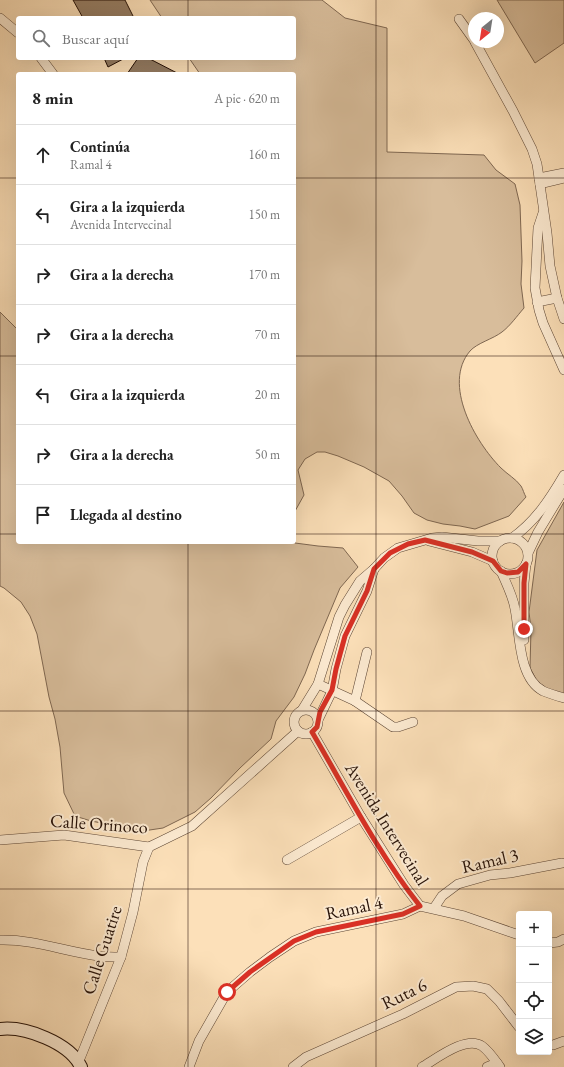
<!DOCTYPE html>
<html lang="es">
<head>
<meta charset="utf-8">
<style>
	:root { --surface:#fff; --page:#f2f2f2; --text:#222; --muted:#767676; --line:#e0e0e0 }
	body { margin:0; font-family:"EB Garamond",serif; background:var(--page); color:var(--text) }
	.controls { position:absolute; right:12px; bottom:12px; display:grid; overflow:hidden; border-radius:4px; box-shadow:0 4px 16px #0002 }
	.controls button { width:36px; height:36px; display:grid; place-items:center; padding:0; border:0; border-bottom:1px solid var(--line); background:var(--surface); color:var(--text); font:20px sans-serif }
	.compass { position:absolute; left:468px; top:12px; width:36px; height:36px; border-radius:50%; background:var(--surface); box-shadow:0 4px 16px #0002; rotate:210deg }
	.stop { position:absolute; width:12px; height:12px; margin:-9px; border:3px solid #d93025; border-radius:50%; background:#fff }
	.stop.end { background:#d93025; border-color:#fff; box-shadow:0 1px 4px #0008 }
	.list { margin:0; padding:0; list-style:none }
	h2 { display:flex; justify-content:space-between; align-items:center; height:52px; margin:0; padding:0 16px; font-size:17px }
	h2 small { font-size:13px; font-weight:400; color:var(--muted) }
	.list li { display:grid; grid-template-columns:26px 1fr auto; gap:12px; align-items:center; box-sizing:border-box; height:60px; padding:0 16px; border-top:1px solid var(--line) }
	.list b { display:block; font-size:15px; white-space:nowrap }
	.list p { margin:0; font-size:13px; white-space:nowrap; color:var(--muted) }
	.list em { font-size:13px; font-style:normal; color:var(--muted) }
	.icon { flex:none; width:22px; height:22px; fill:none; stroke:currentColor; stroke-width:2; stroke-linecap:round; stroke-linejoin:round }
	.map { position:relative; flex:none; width:564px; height:1067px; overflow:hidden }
	.search { position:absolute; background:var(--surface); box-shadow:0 4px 16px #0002; left:16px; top:16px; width:280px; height:44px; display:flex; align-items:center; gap:10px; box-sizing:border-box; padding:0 14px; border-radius:4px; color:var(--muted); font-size:15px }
	.panel { position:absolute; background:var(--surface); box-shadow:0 4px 16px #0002; left:16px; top:72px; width:280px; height:472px; border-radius:4px }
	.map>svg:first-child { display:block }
	.green { fill:#d8bd9b; stroke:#7f6751 }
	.building { fill:#957d64; stroke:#261107 }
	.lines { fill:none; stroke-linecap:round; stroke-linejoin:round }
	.street-casing { stroke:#5c4534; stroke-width:10 }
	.secondary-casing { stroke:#261107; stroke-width:14 }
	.street { stroke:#fdebd2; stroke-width:9 }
	.secondary { stroke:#fdebd2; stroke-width:12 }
	.route { stroke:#d93025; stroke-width:5 }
	.grid { fill:none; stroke:#261107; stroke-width:1; stroke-opacity:0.55 }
	.labels { text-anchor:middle; stroke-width:4; stroke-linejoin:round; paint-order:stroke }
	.street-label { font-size:18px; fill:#261107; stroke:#fdebd2 }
</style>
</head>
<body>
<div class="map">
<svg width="564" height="1067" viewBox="0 0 564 1067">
	<rect width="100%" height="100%" fill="#fce0b9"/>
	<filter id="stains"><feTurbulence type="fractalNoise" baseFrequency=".005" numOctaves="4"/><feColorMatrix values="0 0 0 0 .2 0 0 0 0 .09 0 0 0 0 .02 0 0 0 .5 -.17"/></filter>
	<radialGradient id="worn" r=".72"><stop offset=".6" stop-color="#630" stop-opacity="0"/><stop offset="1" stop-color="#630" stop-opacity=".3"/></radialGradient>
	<g class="green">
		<path d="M150,0h172l23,18 42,10v124l97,3 12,15 19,14 5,21 2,56 -1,23 3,24c-7,8 -14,18 -22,24 -9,7 -25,11 -32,19 -28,33 5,91 31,117 6,6 15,11 20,18 2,3 3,8 5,11l-17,19 -34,13 -15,-3 -17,-2 -16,-4 -13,-7 -12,-17 -13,-15 -25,-14 -26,-11 -13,-4h-8l-12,7 -7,11 6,25 -10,18v-439h-94l-11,-16h105v-40h-132z"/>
		<polygon points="497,0 564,0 564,43 535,63"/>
		<polygon points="0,312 18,330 18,542 294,542 294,540 295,543 318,546 343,548 358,567 340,588 314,650 305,674 294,697 276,721 271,739 240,768 211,798 195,812 163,828 143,831 91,821 75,816 64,793 60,747 55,719 49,697 37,634 30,616 21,602 4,588 0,586"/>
		<polygon points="564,502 564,694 550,691 537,681 530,668 531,629 529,612 537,550"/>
	</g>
	<g class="building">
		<polygon points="73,0 125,0 134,18 83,18"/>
		<polygon points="104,58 125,58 108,67"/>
		<polygon points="138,58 148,58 179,74 127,74"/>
	</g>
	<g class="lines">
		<defs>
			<g id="street">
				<polyline points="0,18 18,33"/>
				<polyline points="459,19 474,40"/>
				<polyline points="475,42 513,111 532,149 537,164 547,233 550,266 557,298 564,319"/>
				<polyline points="41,58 53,74"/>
				<polyline points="539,178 564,173"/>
				<polyline points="540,184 564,178"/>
				<polyline points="543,213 538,228 535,288 539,310 543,323 564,370"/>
				<polyline points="537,302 557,298"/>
				<path d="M512,538c23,-16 38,-39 52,-63"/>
				<circle cx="510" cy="556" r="18"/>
				<polyline points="429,541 472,552 493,561"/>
				<polyline points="528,553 538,532 564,489"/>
				<path d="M501,571c5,12 12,25 14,38 5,24 3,69 28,82 7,3 14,5 21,7"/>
				<polyline points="524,640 524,583 526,564"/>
				<polyline points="318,684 355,701 367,652"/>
				<polyline points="355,701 393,727 398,727 413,722"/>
				<polyline points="302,710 318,684 339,617 345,605 360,581 374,569 384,558 398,548 432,538 442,537 478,541 500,541"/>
				<circle cx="306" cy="722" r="12"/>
				<polyline points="318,720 332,691 336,669 345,636 367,591 374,569"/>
				<polyline points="312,732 361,817 404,885 420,906 464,916 519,935"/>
				<polyline points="0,840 64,835 149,847 192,826 298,731"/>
				<polyline points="287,860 361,817"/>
				<polyline points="434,908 442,896 458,884 490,875 510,873 562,863"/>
				<path d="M0,940c34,-1 66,12 99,16 7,1 15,1 22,1"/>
				<polyline points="549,943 558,942 564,939"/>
				<polyline points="549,1045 553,1045 564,1041"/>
				<polyline points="79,1061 121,957 133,912 143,862 149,847"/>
				<polyline points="189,1067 199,1041 227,992 250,972 270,957 294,941 316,932 403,914 420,906"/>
				<polyline points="293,1067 306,1057 403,1014 456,987 473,986 487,989 499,1001 519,1027"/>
				<path d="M422,1067c14,-8 44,-32 60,-21 7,5 13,14 18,21"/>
				<polyline points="487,1067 497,1063"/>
			</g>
			<path id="secondary" d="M0,1029c25,-3 70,14 81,38"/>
		</defs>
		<use href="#street" class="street-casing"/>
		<use href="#secondary" class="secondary-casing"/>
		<use href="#street" class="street"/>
		<use href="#secondary" class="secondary"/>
	</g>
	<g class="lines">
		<path class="route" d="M227,992l23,-20 44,-31 22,-9 87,-18 17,-8c-42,-53 -74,-116 -108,-174l5,-5 3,-15 12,-22 4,-21 9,-33 22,-45 7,-22 16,-16 18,-9 17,-4 47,12 21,9 8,10 6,2 11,-1 8,-8 -2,19v46"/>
	</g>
	<path class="grid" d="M188,0v18M376,0v1067M188,58v16M0,178h18M294,178h270M0,356h18M294,356h270M0,534h18M294,534h270M188,542v525M0,711h564M0,889h564"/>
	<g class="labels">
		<g class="street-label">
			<text transform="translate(99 824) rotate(4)" y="6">Calle Orinoco</text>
			<text transform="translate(387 824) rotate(58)" y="6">Avenida Intervecinal</text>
			<text transform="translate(490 861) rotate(-13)" y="6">Ramal 3</text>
			<text transform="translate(354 908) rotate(-12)" y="6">Ramal 4</text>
			<text transform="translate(102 950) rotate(-72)" y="6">Calle Guatire</text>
			<text transform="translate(404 994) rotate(-26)" y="6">Ruta 6</text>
		</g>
	</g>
	<rect width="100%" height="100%" filter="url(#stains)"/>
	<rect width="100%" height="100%" fill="url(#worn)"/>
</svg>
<div class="controls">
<button>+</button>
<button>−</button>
<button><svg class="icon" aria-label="locate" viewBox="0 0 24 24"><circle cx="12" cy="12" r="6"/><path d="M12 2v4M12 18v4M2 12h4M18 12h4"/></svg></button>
<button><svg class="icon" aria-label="layers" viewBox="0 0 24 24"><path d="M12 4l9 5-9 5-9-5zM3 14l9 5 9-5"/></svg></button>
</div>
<svg class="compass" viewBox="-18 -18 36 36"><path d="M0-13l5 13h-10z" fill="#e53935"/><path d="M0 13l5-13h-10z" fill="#767676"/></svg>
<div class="stop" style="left:227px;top:992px"></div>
<div class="stop end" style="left:524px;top:629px"></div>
<div class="search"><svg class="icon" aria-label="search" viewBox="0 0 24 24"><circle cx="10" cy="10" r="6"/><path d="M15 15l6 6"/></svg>Buscar aquí</div>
<section class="panel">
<h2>8 min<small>A pie · 620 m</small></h2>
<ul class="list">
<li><svg class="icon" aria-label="ahead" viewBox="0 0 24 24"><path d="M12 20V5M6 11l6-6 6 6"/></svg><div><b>Continúa</b><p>Ramal 4</p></div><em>160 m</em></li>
<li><svg class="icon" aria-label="left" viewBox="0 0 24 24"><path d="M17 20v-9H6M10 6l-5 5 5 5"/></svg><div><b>Gira a la izquierda</b><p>Avenida Intervecinal</p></div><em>150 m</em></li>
<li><svg class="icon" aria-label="right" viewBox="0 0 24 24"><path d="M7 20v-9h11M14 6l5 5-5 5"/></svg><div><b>Gira a la derecha</b></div><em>170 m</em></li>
<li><svg class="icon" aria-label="right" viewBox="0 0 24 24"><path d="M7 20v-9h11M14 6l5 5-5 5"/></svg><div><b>Gira a la derecha</b></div><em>70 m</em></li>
<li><svg class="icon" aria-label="left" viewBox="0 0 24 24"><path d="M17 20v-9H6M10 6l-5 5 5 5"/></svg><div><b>Gira a la izquierda</b></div><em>20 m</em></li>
<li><svg class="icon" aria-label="right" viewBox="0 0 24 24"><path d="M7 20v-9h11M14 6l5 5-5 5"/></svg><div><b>Gira a la derecha</b></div><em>50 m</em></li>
<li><svg class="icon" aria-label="arrive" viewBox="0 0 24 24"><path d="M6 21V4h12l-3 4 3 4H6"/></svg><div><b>Llegada al destino</b></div></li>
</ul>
</section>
</div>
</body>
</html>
